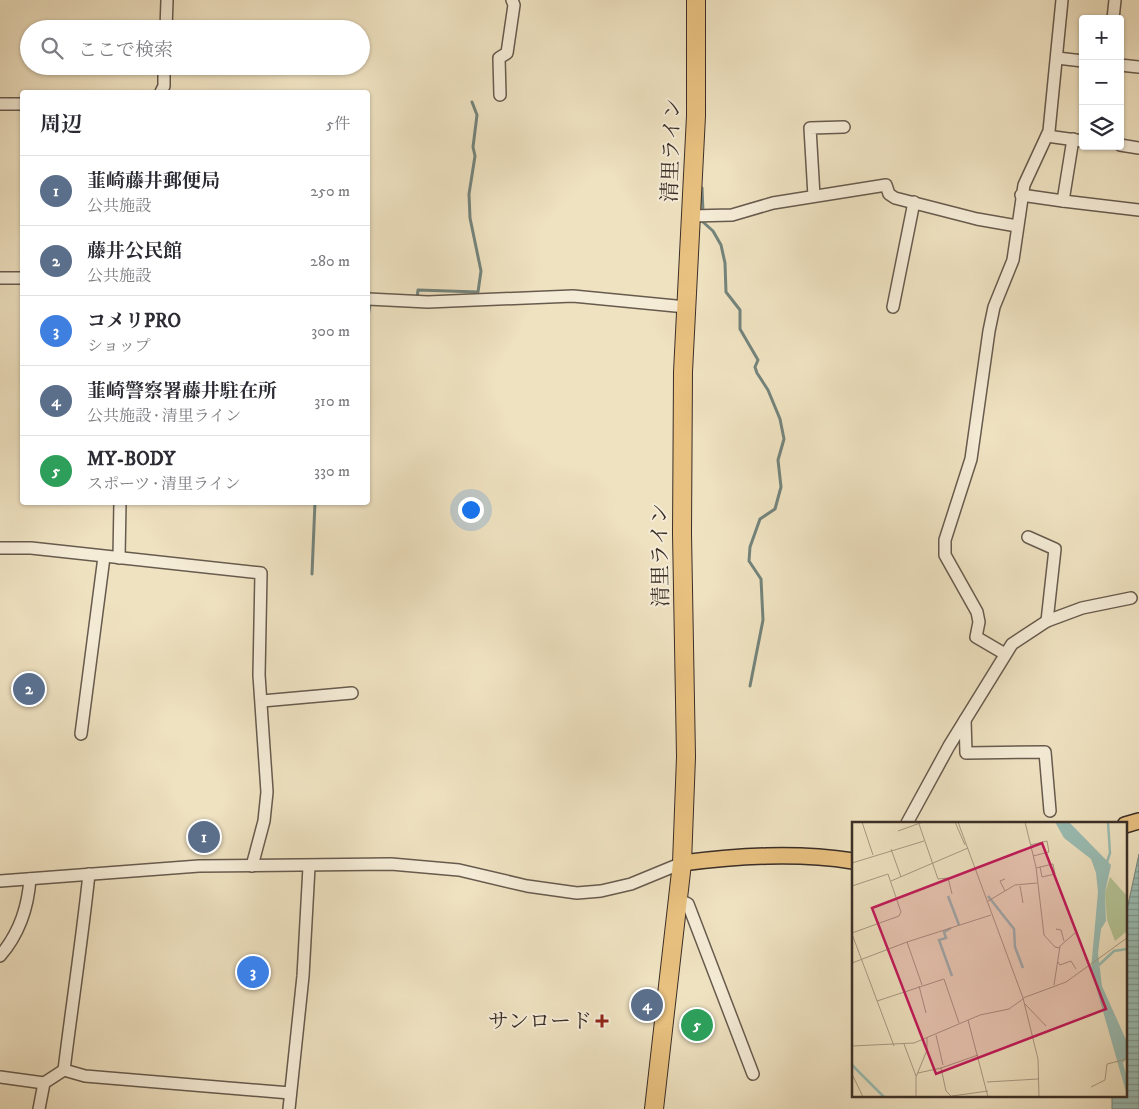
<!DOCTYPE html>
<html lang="ja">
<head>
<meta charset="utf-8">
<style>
	:root { --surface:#fff; --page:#f7f7f7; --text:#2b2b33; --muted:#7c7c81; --line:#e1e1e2; --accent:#b45309 }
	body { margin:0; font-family:"IM FELL DW Pica","Noto Serif JP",serif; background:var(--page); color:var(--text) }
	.controls { position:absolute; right:15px; top:15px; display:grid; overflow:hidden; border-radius:5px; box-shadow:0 1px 4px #0004 }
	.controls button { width:45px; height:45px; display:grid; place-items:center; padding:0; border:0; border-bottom:1px solid var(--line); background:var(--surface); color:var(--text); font:25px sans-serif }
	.you { position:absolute; left:470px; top:509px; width:18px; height:18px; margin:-12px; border:4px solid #fff; border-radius:50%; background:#1a73e8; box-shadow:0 0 0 8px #1a73e833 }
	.badge { display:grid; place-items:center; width:32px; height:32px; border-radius:50%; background:var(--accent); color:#fff; font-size:16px; font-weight:700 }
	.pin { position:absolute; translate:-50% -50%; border:2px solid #fff; box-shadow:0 1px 5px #0006 }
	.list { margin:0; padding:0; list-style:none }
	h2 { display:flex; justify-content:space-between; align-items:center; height:65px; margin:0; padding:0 20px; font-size:21px }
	h2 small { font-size:16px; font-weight:400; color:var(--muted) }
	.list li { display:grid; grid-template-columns:32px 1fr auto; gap:15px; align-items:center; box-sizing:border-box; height:70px; padding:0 20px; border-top:1px solid var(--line) }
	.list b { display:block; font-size:19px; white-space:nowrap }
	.list p { margin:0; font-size:16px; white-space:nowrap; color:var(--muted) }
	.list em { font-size:16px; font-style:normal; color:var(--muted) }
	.icon { flex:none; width:28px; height:28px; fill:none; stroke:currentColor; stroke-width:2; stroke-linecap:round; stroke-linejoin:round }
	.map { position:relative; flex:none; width:1139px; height:1109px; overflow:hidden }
	.search { position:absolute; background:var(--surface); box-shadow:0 1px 4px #0004; left:20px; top:20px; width:350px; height:55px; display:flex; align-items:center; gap:12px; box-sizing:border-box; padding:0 18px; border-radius:28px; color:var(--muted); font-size:19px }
	.panel { position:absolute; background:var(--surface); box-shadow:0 1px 4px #0004; left:20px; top:90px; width:350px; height:415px; border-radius:5px }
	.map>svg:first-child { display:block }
	.water { fill:url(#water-rules); stroke:#74847c }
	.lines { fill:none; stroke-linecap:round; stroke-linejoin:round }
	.stream { stroke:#74847c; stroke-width:3 }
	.minor-casing { stroke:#675b4e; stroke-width:14 }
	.major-casing { stroke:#3a2e27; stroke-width:18 }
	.highway-casing { stroke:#3a2e27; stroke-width:20 }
	.minor { stroke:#f5ecd7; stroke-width:11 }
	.major { stroke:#e8c180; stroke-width:15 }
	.highway { stroke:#e8c180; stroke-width:18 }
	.poi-dot { fill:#8f2418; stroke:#f5ecd7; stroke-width:2 }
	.labels { text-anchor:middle; stroke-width:4; stroke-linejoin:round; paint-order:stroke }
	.street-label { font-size:21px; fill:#3a2e27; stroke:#f5ecd7 }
	.poi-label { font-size:21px; fill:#3a2e27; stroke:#f5ecd7; text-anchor:end }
	.inset-river { fill:none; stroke:#9abdb4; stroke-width:2.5 }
	.inset-road { fill:none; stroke:#a79a83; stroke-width:1 }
	.view { fill:#c2185b; fill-opacity:0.15; stroke:#c2185b; stroke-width:2.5 }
	.inset-edge { fill:none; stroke:#3a2e27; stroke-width:2.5 }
</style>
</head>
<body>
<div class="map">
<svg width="1139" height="1109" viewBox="0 0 1139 1109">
	<defs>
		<pattern id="water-rules" width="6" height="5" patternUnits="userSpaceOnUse" patternTransform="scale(1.25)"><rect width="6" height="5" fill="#9abdb4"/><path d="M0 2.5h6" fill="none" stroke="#7f9a92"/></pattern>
	</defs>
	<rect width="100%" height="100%" fill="#efe2c1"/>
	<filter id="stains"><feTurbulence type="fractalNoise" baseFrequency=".004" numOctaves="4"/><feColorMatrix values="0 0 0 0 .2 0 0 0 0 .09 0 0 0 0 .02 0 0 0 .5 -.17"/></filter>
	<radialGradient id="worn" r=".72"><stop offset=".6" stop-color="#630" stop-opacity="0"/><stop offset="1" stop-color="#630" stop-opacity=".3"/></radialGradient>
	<polygon class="water" points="1139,854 1139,1109 1112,1109 1112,1095 1125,1095 1125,919"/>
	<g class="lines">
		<g class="stream">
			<polyline points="702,188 703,212"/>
			<polyline points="703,219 703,222 713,231 721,245 725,263 726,292 740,310 740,329 758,360 755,367 757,373 768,390 780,419 784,439 778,460 781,487 775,509 760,519 750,547 749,561 761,579 763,620 750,686"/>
			<polyline points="417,298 418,290 478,292 481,271 470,218 469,194 475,156 473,147 477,115 472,102"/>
			<polyline points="368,317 370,304"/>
			<polyline points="312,574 315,502"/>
		</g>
		<defs>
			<g id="minor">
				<polyline points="1113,19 1115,0"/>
				<polyline points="166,29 167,0"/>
				<polyline points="1057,58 1083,61"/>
				<polyline points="1120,65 1139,67"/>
				<polyline points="161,92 164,86 164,66"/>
				<polyline points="500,95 499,58 507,53 514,5 512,0"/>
				<polyline points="0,104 22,104"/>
				<polyline points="1047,136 1083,141"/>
				<polyline points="1073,139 1063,201 1139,210"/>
				<polyline points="1120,145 1139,148"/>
				<polyline points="1021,195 1063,201"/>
				<polyline points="814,196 810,128 844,127"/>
				<polyline points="691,216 732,215 773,203 886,185 889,194 895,198 977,219 1017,226"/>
				<polyline points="0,278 22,278"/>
				<polyline points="368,299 428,302 573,296 686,307"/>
				<polyline points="893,307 914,202"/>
				<polyline points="1028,537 1055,549 1047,621"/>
				<polyline points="0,548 31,548 261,573 259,675 267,792 264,821 252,866"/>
				<polyline points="119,558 120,502"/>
				<polyline points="1005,654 976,637 979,622 977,612 945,555 945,540 971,459 989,331 994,307 1013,260 1024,185 1049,131 1062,0"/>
				<polyline points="262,701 352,693"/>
				<polyline points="965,720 966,753 1045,752 1050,811"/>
				<polyline points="81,734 104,557"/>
				<polyline points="907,823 949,746 1012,644 1047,621 1082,608 1131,598"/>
				<polyline points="0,881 199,866 391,864 459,870 527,886 577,893 601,891 631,884 682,863"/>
				<polyline points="678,899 688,904 753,1074"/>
				<path d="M0,956c19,-22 28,-49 30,-77"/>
				<path d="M64,1070c8,-65 18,-130 25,-196"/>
				<polyline points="0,1077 44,1083"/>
				<polyline points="39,1109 44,1083 64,1070 85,1076 290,1093"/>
				<polyline points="289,1109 303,976 309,867"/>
			</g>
			<g id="major">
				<polyline points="1125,825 1139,821"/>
				<path d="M682,863c57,-7 113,-11 171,-2"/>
			</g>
			<polyline id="highway" points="654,1109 682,863 686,757 682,533 683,372 696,116 696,0"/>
		</defs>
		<use href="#minor" class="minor-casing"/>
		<use href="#major" class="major-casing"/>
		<use href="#highway" class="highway-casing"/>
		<use href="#minor" class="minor"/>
		<use href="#major" class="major"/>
		<use href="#highway" class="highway"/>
	</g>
	<path class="poi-dot" d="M599.5 1013.5h5v5h5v5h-5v5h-5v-5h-5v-5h5z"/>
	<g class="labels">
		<g class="street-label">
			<text transform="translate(671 150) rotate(-88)" y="7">清里ライン</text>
			<text transform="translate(660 555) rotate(-91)" y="7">清里ライン</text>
		</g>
		<g class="poi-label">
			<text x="592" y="1028">サンロード</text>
		</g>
	</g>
	<g transform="translate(852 822)">
		<rect width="275" height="275" fill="#efe2c1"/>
		<path d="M258,55l17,19v35l-12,10 -8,-21 -2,-27z" fill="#b5c496"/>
		<path d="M203,0h14l42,43 -6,28 1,28 -5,8 -3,24 4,33 25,56v16l-4,5 4,14 -1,15 -35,-123 7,-77 -2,-19 -5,-14 -27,-21z" fill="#9abdb4"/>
		<path class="inset-river" d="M254,43l4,-12 -2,-31M96,74l11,29M136,74l26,33 1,18 8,21M99,106l-7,4 2,6 -7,2 13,36M247,143l15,-14 13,-2M0,243l32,32"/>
		<path class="inset-road" d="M10,0l11,33M103,0l10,23M106,0l65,176 15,61 1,38M173,0l11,45 8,68 11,12 5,1M67,2l19,55 10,-1 4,16M46,9l25,-9M178,23l17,-4 2,11 -16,4M39,27l10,28M0,41l72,-22M184,46l17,-4 2,10 -13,3 -2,-10M39,59l77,-33M0,64l36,-12 13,38 -2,4 -47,17M168,64l3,17M153,69l-5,-10 5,-2M136,79l27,-16 22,-2M204,107l5,1 3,11M0,112l42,112M55,120l84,-27M206,140l2,3 11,-4 5,8M0,141l55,-21 15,43M202,163l6,-39 15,-13M67,164l7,27M171,176l43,-16 61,-44M25,179l67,-22 15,44M173,182l21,22M116,198l20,77M84,213l7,30M52,222l12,32M0,224l62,-3 66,-28 29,-6 14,-10M66,251l23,-5M0,252l11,23M135,260l51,-3M239,265l14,-7 2,-16 20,-5M100,274l36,-5M64,275v-20l11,-27v-12M100,275l-6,-6 -5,-23 37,-13"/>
		<path class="view" d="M190,21l64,166 -170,65 -64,-166z"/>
		<rect width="275" height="275" class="inset-edge"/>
	</g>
	<rect width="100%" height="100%" filter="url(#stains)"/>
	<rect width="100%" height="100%" fill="url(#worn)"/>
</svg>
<div class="controls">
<button>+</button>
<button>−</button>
<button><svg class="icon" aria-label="layers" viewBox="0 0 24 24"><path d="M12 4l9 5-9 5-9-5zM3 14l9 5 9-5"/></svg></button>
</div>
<div class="you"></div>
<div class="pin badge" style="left:204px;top:837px;background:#5c6f8a">1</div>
<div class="pin badge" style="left:29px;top:689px;background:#5c6f8a">2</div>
<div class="pin badge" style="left:253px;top:972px;background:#3f7fe0">3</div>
<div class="pin badge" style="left:647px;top:1005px;background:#5c6f8a">4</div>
<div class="pin badge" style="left:697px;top:1025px;background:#2e9e5b">5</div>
<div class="search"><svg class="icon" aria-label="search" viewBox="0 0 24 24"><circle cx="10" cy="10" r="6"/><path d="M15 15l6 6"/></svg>ここで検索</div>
<section class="panel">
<h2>周辺<small>5件</small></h2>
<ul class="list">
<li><span class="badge" style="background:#5c6f8a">1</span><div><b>韮崎藤井郵便局</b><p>公共施設</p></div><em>250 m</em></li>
<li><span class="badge" style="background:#5c6f8a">2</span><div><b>藤井公民館</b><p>公共施設</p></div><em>280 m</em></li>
<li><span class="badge" style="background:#3f7fe0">3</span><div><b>コメリPRO</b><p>ショップ</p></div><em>300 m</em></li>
<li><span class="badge" style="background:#5c6f8a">4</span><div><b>韮崎警察署藤井駐在所</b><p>公共施設 · 清里ライン</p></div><em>310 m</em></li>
<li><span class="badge" style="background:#2e9e5b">5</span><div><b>MY-BODY</b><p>スポーツ · 清里ライン</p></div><em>330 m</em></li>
</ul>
</section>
</div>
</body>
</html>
